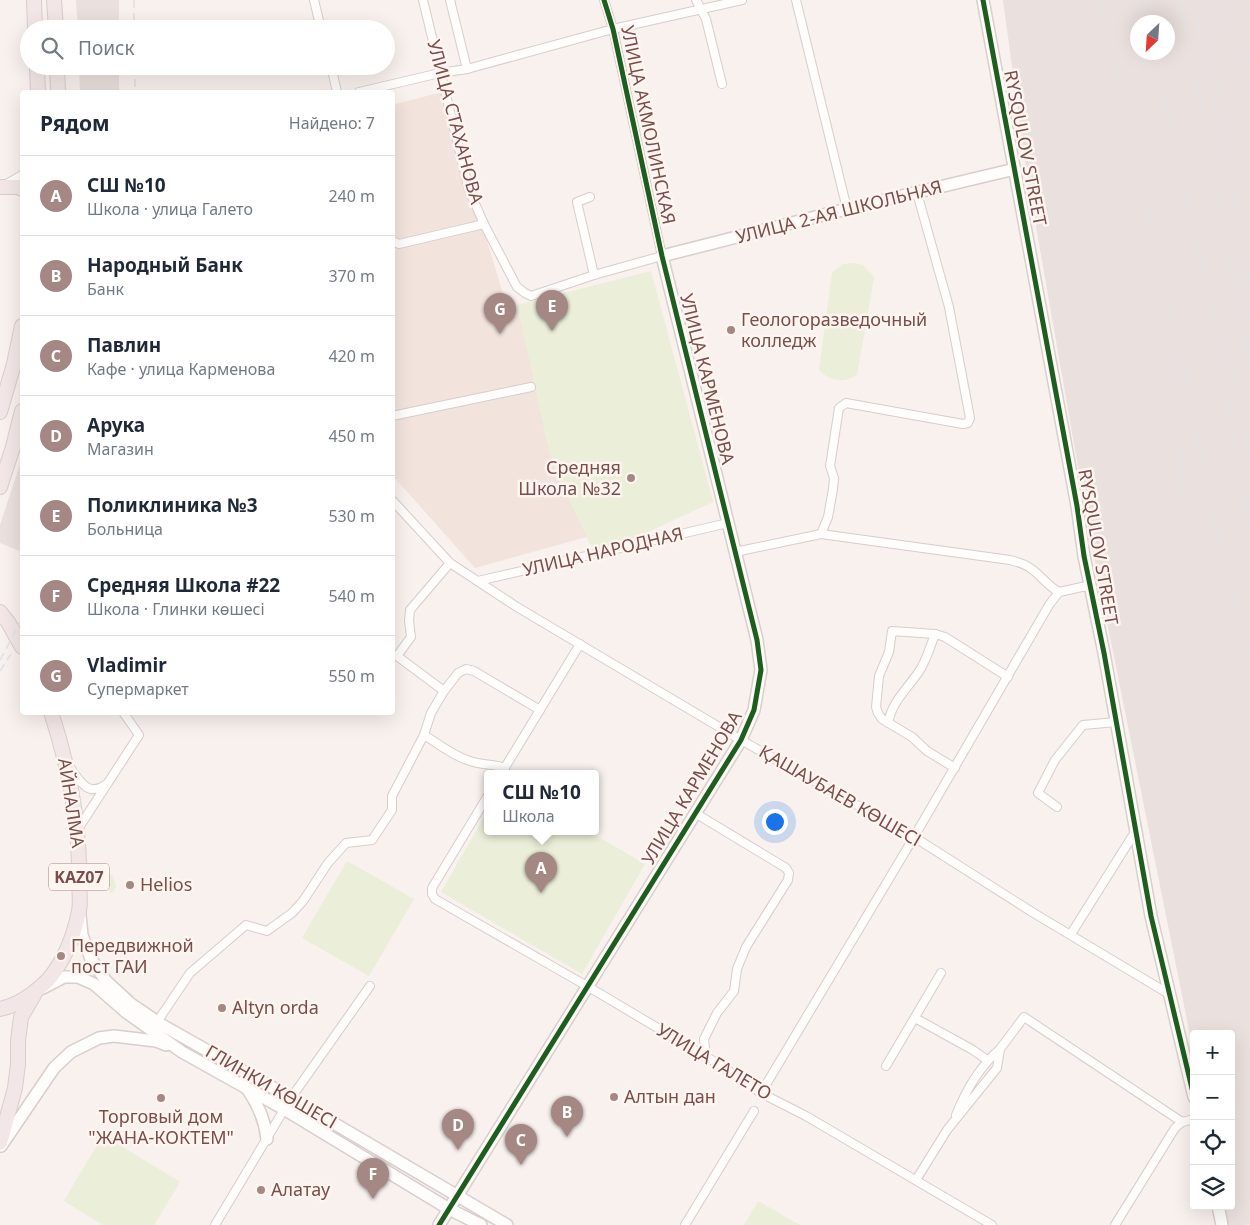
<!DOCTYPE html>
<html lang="ru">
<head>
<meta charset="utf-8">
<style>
	:root { --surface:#fff; --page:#f6f6f7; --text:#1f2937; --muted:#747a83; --line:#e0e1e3; --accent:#a58784 }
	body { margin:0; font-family:"Noto Sans",sans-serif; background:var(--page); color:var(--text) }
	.controls { position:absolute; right:15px; bottom:15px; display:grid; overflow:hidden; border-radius:5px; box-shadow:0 5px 20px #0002 }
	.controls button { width:45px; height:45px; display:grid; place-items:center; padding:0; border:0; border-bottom:1px solid var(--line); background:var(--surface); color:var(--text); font:25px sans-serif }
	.compass { position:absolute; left:1130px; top:15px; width:45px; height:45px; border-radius:50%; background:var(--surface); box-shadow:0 5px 20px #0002; rotate:205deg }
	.you { position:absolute; left:774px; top:821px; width:18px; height:18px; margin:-12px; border:4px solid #fff; border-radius:50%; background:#1a73e8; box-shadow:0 0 0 8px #1a73e833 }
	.badge { display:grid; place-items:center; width:32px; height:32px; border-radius:50%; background:var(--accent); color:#fff; font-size:16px; font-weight:700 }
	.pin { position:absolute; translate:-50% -41px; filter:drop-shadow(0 1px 2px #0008) }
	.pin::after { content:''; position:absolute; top:26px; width:18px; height:15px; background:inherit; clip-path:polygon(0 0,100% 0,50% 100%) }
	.popup { position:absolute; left:484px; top:770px; width:115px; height:65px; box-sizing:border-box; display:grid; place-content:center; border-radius:5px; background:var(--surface); filter:drop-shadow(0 1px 4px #0005); font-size:16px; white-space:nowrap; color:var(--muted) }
	.popup b { font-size:19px; color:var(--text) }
	.popup::after { content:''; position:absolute; left:50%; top:100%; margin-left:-10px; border:10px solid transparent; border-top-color:var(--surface) }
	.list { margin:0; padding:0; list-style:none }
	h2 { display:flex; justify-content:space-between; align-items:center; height:65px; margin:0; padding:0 20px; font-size:21px }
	h2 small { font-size:16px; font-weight:400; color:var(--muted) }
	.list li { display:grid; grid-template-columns:32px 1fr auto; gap:15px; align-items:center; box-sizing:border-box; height:80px; padding:0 20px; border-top:1px solid var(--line) }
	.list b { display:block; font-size:19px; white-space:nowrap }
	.list p { margin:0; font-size:16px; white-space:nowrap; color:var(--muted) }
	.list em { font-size:16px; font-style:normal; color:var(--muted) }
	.icon { flex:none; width:28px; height:28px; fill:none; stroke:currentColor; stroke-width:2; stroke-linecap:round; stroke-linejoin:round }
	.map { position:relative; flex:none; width:1250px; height:1225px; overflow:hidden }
	.search { position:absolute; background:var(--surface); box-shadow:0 5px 20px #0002; left:20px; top:20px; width:375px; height:55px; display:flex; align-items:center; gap:12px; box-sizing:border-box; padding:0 18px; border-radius:28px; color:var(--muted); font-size:19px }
	.panel { position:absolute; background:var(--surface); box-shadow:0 5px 20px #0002; left:20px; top:90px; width:375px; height:625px; border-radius:5px }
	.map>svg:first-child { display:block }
	.residential { fill:#f2e3dd }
	.industrial { fill:#eae0dd; fill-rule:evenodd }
	.green { fill:#ebeed8 }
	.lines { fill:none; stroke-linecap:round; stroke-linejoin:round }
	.street-casing { stroke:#d8cdca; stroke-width:10 }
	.secondary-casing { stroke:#d9cecb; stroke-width:14 }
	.highway-casing { stroke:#dacdca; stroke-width:16 }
	.street { stroke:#fefdfc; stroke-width:8 }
	.secondary { stroke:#fefdfc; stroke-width:11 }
	.highway { stroke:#f2e7e6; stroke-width:14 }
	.rail { stroke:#e4e3e6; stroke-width:2; stroke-dasharray:8 5; stroke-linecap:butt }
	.cycleway-casing { stroke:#fff5f0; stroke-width:8 }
	.cycleway { stroke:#1b5e20; stroke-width:5 }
	.poi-dot { fill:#a58784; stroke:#fff5f0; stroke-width:2 }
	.labels { text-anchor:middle; stroke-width:5; stroke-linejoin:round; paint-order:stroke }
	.shield { fill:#fff5f0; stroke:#a1807c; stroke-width:1 }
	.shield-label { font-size:16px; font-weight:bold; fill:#794e4b }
	.street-label { font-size:18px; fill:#794e4b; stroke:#fff5f0 }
	.poi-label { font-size:18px; fill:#794e4b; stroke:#fff5f0; text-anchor:start }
</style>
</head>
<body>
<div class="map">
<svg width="1250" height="1225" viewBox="0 0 1250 1225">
	<rect width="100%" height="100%" fill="#f8f1ee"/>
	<polygon class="residential" points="442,92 508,310 653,280 713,502 475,568 393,476 392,105"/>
	<g class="industrial">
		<polygon points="76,0 119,0 119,29 78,29"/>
		<path d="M1003,0h247v1224l-5,1h-17l-4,-19h7v-172h-37v21l-102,-508 -66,-378zM1138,22h30v30h-30z"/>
		<polygon points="79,66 119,66 119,92 80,92"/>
		<polygon points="22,458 22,552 0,543 0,525"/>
	</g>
	<g class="green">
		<path d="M854,263l9,2 11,12 -17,98c-13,9 -27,6 -38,-5l13,-97 11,-9z"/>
		<polygon points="651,271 713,502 596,556 552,465 517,305"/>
		<polygon points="487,812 487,832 590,832 645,864 582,974 441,892"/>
		<polygon points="347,861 414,899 369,976 302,938"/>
		<polygon points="105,871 113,876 116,886 114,892 110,893"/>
		<polygon points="103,1135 180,1182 154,1225 103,1225 64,1201"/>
		<polygon points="758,1201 800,1225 744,1225"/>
	</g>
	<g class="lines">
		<defs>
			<g id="street">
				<polyline points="314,0 321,29"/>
				<polyline points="423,0 469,190 484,224 517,287 525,293 531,296 594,275 662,256 613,29 604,0"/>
				<polyline points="450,0 467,69"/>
				<polyline points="696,0 706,19 722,84"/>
				<polyline points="796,0 847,209"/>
				<polyline points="331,66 337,92"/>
				<polyline points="359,92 440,73 467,69 613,29 742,0"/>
				<polyline points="5,185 22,175"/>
				<polyline points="590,197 577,202 594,275"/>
				<polyline points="392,241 399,244 484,224"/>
				<polyline points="392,416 531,387"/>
				<polyline points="392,500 450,563 517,607 741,740 914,837 1032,912 1169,994"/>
				<polyline points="821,534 828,517 833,489 834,478 830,466 839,408 846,403 963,424 968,423 970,418 949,307 917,193"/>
				<path d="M735,552l86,-18 189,26c8,2 17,5 23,10 10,8 15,16 26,22"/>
				<polyline points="478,581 728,523"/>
				<polyline points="444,691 397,656 411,637 409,621 410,610 450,563"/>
				<path d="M888,723c4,-21 18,-33 30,-50 8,-11 12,-26 17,-39"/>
				<path d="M424,735c15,9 29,21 46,26 11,4 24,3 35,7"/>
				<path d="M69,766c10,13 18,32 36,19"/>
				<polyline points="955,768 927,751 912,737 882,719 878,713 876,707 879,676 889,652 892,631 935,634 945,637 1008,677"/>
				<polyline points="501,774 580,644"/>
				<polyline points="487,797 432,888 432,894 435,899 587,986 720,1065 761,1093 806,1116 992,1225"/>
				<polyline points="1057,807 1038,793 1055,760 1083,725 1116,722"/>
				<polyline points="695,813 786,868 789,873 788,880 746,947 737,969 734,991 717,1013 704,1039 706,1057"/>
				<polyline points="78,829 139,735 123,712"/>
				<polyline points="1071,934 1135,832"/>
				<polyline points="915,1018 973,1050 987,1060"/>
				<polyline points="157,1022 190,973 246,925 267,931 292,913 303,901 328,863 346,843 372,840 392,810 392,796 424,735 431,713 444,691 458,673 466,669 474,671 540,710"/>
				<polyline points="886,1066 941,973"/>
				<polyline points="761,1093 914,837 1049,605 1059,592 1091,585"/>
				<path d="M956,1115c10,-25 23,-48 44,-66"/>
				<polyline points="916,1180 947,1130 997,1068 1000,1049 1024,1017 1182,1122"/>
				<polyline points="215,1225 291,1098 370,986"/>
				<polyline points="685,1225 754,1111"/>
				<polyline points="1115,1225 1175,1128 1182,1122 1194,1119"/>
			</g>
			<g id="secondary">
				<polyline points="983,0 1077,506 1084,556 1104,653 1151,916 1194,1097"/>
				<polyline points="80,915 82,935 91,959 106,981 131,1004 162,1025 291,1098 507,1225"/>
				<polyline points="43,988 64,977 78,977 94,984 126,1012 182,1052 284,1109 449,1209 481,1225"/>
				<path d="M248,1090c11,16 17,30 19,49"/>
				<polyline points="1,1146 54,1068 71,1052 99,1038 114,1036 156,1041 166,1045"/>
				<polyline points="1218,1206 1222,1225"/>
				<polyline points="439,1225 741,740 754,710 761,670 757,640 662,256 847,209 1015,169"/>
			</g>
			<g id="highway">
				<polyline points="34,0 35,29"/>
				<polyline points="54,0 56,29"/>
				<polyline points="37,66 38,92"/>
				<polyline points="57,66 58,92"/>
				<polyline points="0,187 18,187 22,189"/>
				<polyline points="0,412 14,364 22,326"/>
				<polyline points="0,487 13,447 22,411"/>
				<polyline points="0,612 8,622 22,647"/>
				<path d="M0,1009c19,-4 34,-15 48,-29 16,-19 26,-44 31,-69 2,-9 0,-20 0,-30 1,-58 -10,-114 -28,-169"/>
				<polyline points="0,1143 15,1088 18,1064 18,1041 21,1017 34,995"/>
			</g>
		</defs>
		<use href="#street" class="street-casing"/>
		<use href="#secondary" class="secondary-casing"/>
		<use href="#highway" class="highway-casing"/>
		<use href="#street" class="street"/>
		<use href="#secondary" class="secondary"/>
		<use href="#highway" class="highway"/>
		<g class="rail">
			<polyline points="134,0 134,29"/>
			<polyline points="1098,0 1141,174 1172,311 1183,495"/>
			<polyline points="1137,0 1144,22"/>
			<polyline points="1145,0 1152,22"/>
			<polyline points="1178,0 1188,38 1250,363"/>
			<polyline points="1194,0 1250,283"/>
			<polyline points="1206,0 1209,8 1215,64 1231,149"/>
			<polyline points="1211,0 1229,35 1250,91"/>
			<polyline points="1219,0 1226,11 1250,62"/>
			<polyline points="1239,0 1250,16"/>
			<polyline points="1153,52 1164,94 1222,354 1233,434 1250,529"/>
			<polyline points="135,66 135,92"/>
			<polyline points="1238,259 1250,322"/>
			<polyline points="1227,345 1250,456"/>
			<polyline points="1180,351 1221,553 1250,656"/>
			<polyline points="0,660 22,619"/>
			<polyline points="0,671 11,654"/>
		</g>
		<defs>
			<g id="cycleway">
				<polyline points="983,0 1077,506 1084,556 1104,653 1151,916 1194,1097"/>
				<polyline points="439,1225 741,740 754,710 761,670 757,640 662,256 613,29 604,0"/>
			</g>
		</defs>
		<use href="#cycleway" class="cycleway-casing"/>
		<use href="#cycleway" class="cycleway"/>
	</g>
	<g class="poi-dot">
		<circle cx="731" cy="330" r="5"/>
		<circle cx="631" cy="478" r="5"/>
		<circle cx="130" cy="885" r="5"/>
		<circle cx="61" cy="956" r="5"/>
		<circle cx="222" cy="1008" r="5"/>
		<circle cx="614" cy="1097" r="5"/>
		<circle cx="161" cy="1098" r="5"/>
		<circle cx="261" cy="1190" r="5"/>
	</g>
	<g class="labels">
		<rect class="shield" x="49" y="863.5" width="60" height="27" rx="4"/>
		<g class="shield-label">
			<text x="79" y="883">KAZ07</text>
		</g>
		<g class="street-label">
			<text transform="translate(455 122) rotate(75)" y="6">УЛИЦА СТАХАНОВА</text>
			<text transform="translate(648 125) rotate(78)" y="6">УЛИЦА АКМОЛИНСКАЯ</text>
			<text transform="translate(1025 148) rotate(79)" y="6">RYSQULOV STREET</text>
			<text transform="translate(839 212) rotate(-14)" y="6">УЛИЦА 2-АЯ ШКОЛЬНАЯ</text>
			<text transform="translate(707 379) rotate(76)" y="6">УЛИЦА КАРМЕНОВА</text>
			<text transform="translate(1098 547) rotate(80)" y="6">RYSQULOV STREET</text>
			<text transform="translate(603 552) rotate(-13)" y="6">УЛИЦА НАРОДНАЯ</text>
			<text transform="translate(692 788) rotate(-59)" y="6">УЛИЦА КАРМЕНОВА</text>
			<text transform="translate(840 796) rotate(30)" y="6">ҚАШАУБАЕВ КӨШЕСІ</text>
			<text transform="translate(71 803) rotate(81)" y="6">АЙНАЛМА</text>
			<text transform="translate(714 1062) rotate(31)" y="6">УЛИЦА ГАЛЕТО</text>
			<text transform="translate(271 1087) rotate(30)" y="6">ГЛИНКИ КӨШЕСІ</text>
		</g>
		<g class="poi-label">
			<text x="741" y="326">Геологоразведочный<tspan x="741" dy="21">колледж</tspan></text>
			<text x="621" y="474" text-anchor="end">Средняя<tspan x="621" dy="21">Школа №32</tspan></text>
			<text x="140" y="891">Helios</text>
			<text x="71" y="952">Передвижной<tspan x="71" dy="21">пост ГАИ</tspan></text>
			<text x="232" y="1014">Altyn orda</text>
			<text x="624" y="1103">Алтын дан</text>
			<text x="161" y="1123" text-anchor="middle">Торговый дом<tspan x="161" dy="21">"ЖАНА-КОКТЕМ"</tspan></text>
			<text x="271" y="1196">Алатау</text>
		</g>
	</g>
</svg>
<div class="controls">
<button>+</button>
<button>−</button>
<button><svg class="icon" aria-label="locate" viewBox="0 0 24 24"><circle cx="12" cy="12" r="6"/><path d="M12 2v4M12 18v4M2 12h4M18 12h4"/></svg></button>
<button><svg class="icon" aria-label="layers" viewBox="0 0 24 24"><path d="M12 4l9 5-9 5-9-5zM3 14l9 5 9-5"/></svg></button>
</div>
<svg class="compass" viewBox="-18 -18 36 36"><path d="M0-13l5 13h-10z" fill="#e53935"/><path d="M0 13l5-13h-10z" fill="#747a83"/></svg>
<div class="you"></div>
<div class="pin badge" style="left:541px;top:893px">A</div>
<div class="popup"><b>СШ №10</b>Школа</div>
<div class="pin badge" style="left:567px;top:1137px">B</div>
<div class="pin badge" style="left:521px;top:1165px">C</div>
<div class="pin badge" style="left:458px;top:1150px">D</div>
<div class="pin badge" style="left:552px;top:331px">E</div>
<div class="pin badge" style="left:373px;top:1199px">F</div>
<div class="pin badge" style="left:500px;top:334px">G</div>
<div class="search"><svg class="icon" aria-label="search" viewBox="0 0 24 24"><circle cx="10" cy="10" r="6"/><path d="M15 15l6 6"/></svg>Поиск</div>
<section class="panel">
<h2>Рядом<small>Найдено: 7</small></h2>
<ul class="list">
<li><span class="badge">A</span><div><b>СШ №10</b><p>Школа · улица Галето</p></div><em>240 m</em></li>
<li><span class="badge">B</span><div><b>Народный Банк</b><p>Банк</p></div><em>370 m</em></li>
<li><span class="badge">C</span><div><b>Павлин</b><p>Кафе · улица Карменова</p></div><em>420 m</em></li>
<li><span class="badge">D</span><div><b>Арука</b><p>Магазин</p></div><em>450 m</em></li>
<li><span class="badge">E</span><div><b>Поликлиника №3</b><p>Больница</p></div><em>530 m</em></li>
<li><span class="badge">F</span><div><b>Средняя Школа #22</b><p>Школа · Глинки көшесі</p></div><em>540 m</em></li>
<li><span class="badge">G</span><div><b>Vladimir</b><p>Супермаркет</p></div><em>550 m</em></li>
</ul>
</section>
</div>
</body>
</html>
